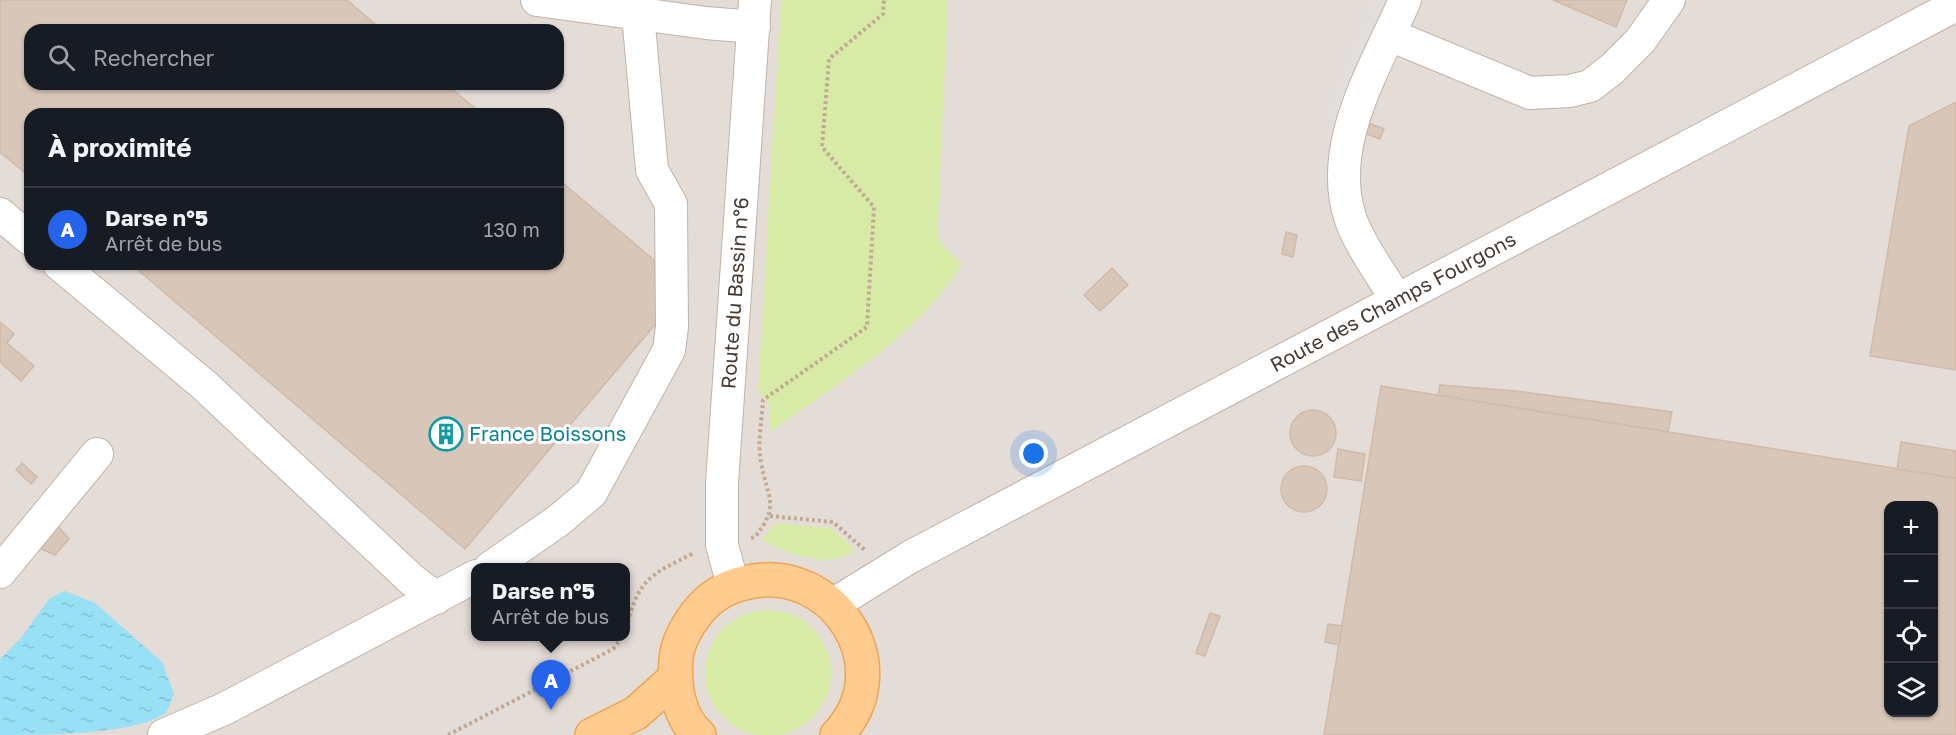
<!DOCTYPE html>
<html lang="fr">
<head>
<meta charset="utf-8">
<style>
	:root { --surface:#171b24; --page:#20242c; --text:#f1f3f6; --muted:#9ea1a6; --line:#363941; --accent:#2563eb }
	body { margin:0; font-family:"Golos Text",sans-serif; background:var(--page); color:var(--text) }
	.controls { position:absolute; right:18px; bottom:18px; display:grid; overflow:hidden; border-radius:12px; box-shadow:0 2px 4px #0004 }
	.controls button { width:54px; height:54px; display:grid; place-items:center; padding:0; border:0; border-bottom:2px solid var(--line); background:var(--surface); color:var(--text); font:30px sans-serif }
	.you { position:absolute; left:1034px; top:454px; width:21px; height:21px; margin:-15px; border:4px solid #fff; border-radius:50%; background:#1a73e8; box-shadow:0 0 0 9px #1a73e833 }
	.badge { display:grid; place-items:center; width:39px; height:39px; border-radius:50%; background:var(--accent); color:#fff; font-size:20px; font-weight:700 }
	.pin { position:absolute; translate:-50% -50px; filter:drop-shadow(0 2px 3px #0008) }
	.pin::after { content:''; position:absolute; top:32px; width:21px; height:18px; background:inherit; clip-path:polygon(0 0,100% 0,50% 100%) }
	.popup { position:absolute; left:471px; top:563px; width:159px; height:78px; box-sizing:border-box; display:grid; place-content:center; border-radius:12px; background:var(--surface); filter:drop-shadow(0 2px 4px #0005); font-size:20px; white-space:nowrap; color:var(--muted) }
	.popup b { font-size:22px; color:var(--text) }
	.popup::after { content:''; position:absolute; left:50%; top:100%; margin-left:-12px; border:12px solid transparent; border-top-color:var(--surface) }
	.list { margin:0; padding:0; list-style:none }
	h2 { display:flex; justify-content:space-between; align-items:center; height:78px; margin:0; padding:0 24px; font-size:26px }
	h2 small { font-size:20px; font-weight:400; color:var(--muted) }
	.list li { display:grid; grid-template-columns:39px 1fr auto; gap:18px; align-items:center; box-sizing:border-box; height:84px; padding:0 24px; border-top:2px solid var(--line) }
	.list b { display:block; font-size:22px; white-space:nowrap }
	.list p { margin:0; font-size:20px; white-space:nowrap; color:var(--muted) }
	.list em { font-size:20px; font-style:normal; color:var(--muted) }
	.icon { flex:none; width:33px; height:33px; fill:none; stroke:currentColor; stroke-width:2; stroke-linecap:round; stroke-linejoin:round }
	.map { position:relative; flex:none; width:1956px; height:735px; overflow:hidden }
	.search { position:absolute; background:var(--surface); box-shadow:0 2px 4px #0004; left:24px; top:24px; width:540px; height:66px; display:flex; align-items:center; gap:15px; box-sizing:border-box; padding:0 21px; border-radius:18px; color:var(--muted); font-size:22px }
	.panel { position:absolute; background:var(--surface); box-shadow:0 2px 4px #0004; left:24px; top:108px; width:540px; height:162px; border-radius:18px }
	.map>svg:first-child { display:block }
	.industrial { fill:#e4dcd7; fill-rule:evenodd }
	.grass { fill:#d8eba6 }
	.parking { fill:#e2dedb }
	.water { fill:url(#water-ripples) }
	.building { fill:#d8c6b9; stroke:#d0baa9; stroke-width:1.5; fill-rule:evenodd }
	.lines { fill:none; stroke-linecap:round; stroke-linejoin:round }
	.minor-casing { stroke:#c1b3a7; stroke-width:34 }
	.major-casing { stroke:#eda555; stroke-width:36 }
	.path { stroke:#c2a994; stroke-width:4; stroke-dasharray:3 3; stroke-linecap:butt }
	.minor { stroke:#fff; stroke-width:32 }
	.major { stroke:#ffcb8e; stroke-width:33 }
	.labels { text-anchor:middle; stroke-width:6; stroke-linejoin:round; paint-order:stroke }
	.street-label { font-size:20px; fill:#443a32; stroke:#fff }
	.culture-label { font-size:20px; fill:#0d838f; stroke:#fff; text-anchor:start }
</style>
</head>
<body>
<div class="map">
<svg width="1956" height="735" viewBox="0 0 1956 735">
	<defs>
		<pattern id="water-ripples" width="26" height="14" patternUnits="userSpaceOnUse" patternTransform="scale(1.5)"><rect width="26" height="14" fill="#97e0f6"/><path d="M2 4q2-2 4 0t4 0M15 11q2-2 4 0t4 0" fill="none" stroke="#83c1d3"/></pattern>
	</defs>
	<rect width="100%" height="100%" fill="#f3ebe2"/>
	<path class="industrial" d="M0,0h1956v735h-1956zM30,30h528v54h-528zM30,114h528v150h-528zM1888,506h46v206h-46zM476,568h150v68h-150z"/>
	<g class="grass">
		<path d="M781,0h167l-11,238 25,27c-47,73 -124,118 -193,168l1,-28 -12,-15z"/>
		<path d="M776,523l55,5 24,22c-5,3 -11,7 -17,8 -18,6 -62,-7 -76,-19z"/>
		<circle cx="768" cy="673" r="63"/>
	</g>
	<polygon class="parking" points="1370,0 1391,0 1337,131 1322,125"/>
	<path class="water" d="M65,591l30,12 67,59 12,32c-3,6 -5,16 -10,20 -31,21 -122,21 -164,21v-76l20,-20 30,-41z"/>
	<g class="building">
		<polygon points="0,0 347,0 382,30 30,30 30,84 446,84 482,114 30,114 30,177 0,152"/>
		<polygon points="1553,0 1627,0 1616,27"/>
		<polygon points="1956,102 1956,370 1870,356 1909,126"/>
		<polygon points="1368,123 1384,129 1380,139 1364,133"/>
		<polygon points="558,179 654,260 659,320 465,549 131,264 558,264"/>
		<polygon points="1286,232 1297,235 1293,257 1282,254"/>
		<polygon points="1112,268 1128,285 1100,311 1084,295"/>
		<polygon points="0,322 14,334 7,343 34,366 21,381 0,362"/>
		<polygon points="1440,385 1516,391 1672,412 1668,432 1438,396"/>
		<path d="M1381,386l575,92v257h-632zM1888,506h46v206h-46z"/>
		<circle cx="1313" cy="433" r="23"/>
		<polygon points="1901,442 1956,451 1956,478 1897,469"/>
		<polygon points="1338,449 1365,454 1361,481 1334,477"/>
		<polygon points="22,463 37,477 31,484 16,470"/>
		<circle cx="1304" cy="489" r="23"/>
		<polygon points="58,526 69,539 55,555 39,548"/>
		<polygon points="1210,613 1220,616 1205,656 1196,653"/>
		<polygon points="1328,624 1342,626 1339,645 1325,642"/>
	</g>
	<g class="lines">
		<defs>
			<g id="minor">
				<polyline points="537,0 706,23 754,27"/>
				<polyline points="1390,35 1530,93 1570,91 1590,86 1612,69 1640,41 1669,0"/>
				<polyline points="0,214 30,239"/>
				<polyline points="59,264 204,385 411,579 436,598"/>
				<path d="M1396,299c-13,-23 -36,-53 -45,-79 -26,-74 25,-153 54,-220"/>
				<polyline points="490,568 559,520 591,493 669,350 672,327 671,204 652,170 638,14"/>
				<polyline points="0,572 97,454"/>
				<polyline points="733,585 722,545 722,483 755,0"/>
				<polyline points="834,604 910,557 1956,5"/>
				<polyline points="164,735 224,709 476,576"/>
			</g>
			<g id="major">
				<polyline points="592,735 636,713 675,678"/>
				<path d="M699,735c-21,-18 -25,-50 -23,-76 2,-20 13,-37 26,-52 11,-12 27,-21 42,-24 89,-23 158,85 93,152"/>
			</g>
		</defs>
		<use href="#minor" class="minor-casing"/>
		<use href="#major" class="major-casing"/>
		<g class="path">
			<polyline points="770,516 833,522 866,551"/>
			<path d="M751,538l4,-1c26,-33 12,-39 6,-75 -4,-19 1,-43 2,-62l104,-73 7,-120 -52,-60 7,-88 54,-45 1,-14"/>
			<path d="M626,628c13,-50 24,-53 68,-75"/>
			<polyline points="448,735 613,649 623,636"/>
		</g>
		<use href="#minor" class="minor"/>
		<use href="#major" class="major"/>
	</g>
	<defs>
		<symbol id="building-ring" viewBox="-11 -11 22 22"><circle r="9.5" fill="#fff" stroke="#0f9aa8" stroke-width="1.5"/><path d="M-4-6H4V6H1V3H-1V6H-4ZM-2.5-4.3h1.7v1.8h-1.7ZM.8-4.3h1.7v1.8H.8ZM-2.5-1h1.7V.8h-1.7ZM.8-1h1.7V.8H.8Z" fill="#0f9aa8"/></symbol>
	</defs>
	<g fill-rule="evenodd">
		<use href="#building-ring" x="427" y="415" width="38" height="38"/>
	</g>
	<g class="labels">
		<g class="street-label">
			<text transform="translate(735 293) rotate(-86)" y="7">Route du Bassin n°6</text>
			<text transform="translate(1393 302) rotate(-28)" y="7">Route des Champs Fourgons</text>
		</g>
		<g class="culture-label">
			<text x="469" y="441">France Boissons</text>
		</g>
	</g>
</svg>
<div class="controls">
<button>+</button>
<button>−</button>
<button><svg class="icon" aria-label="locate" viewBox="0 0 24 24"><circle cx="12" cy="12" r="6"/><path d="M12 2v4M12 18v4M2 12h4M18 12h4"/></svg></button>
<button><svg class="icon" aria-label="layers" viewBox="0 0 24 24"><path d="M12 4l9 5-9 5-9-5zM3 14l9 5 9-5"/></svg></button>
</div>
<div class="you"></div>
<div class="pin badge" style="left:551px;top:710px">A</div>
<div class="popup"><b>Darse n°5</b>Arrêt de bus</div>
<div class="search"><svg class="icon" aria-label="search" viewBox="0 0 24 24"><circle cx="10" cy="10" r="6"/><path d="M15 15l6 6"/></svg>Rechercher</div>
<section class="panel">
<h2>À proximité<small></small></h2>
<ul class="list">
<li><span class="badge">A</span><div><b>Darse n°5</b><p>Arrêt de bus</p></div><em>130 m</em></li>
</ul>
</section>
</div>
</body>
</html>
